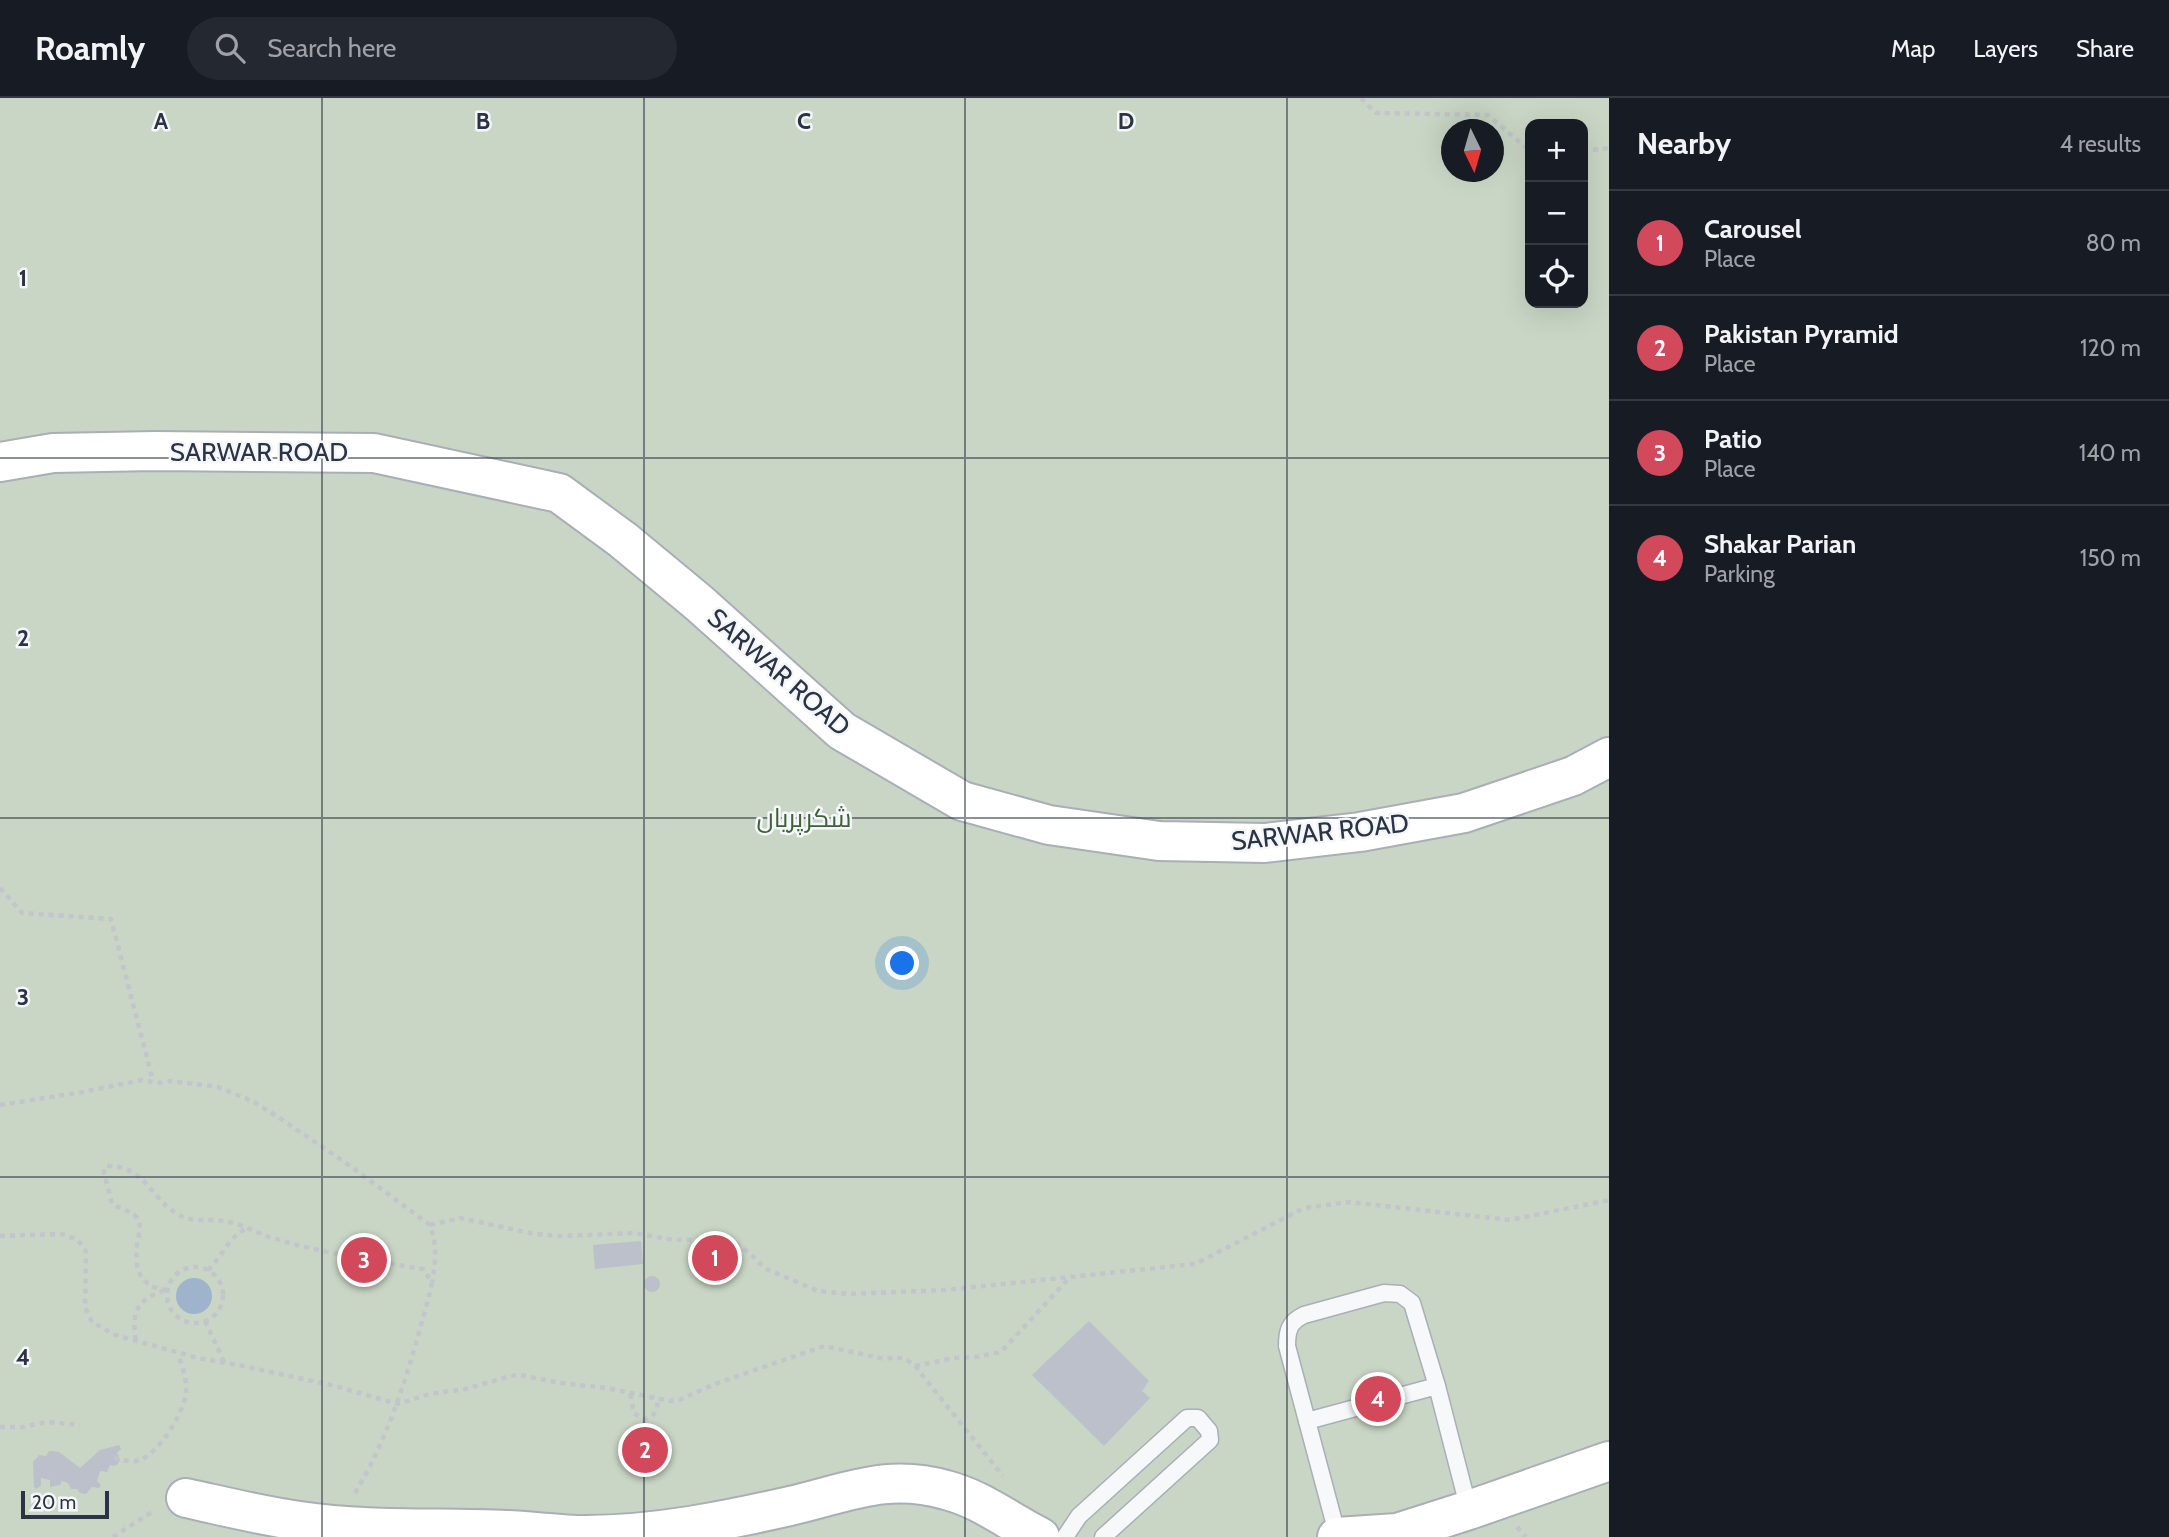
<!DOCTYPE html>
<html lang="en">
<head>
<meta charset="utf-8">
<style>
	:root { --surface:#171b24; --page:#242831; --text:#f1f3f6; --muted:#9ea1a6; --line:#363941; --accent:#d1495b }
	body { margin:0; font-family:Cabin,Cairo,sans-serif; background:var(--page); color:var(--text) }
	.controls { position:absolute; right:21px; top:21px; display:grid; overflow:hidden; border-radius:14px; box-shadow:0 7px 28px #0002 }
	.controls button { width:63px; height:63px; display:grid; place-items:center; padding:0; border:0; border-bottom:2px solid var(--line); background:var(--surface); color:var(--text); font:35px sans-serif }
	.compass { position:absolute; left:1441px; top:21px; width:63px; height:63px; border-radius:50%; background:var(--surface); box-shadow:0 7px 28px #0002; rotate:175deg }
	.scale { position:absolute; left:21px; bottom:18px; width:88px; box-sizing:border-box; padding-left:7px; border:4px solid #2b3445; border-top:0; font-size:19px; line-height:24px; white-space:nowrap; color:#2b3445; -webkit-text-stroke:5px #f4f6f9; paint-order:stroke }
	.you { position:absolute; left:903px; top:866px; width:24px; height:24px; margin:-18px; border:5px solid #fff; border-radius:50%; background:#1a73e8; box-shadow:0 0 0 10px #1a73e833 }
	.badge { display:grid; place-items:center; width:46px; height:46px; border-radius:50%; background:var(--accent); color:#fff; font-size:23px; font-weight:700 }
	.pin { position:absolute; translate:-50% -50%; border:4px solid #fff; box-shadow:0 2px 7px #0006 }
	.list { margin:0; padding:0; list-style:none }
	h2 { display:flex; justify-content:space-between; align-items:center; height:91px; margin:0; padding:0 28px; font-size:30px }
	h2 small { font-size:23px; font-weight:400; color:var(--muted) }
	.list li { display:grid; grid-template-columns:46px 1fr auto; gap:21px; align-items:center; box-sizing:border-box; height:105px; padding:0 28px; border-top:2px solid var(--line) }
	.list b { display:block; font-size:26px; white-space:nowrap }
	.list p { margin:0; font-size:23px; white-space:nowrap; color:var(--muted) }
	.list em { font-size:23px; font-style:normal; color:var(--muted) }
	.icon { flex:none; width:38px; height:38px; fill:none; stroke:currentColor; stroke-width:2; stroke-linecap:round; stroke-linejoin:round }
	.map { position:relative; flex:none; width:1609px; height:1439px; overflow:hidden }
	header { display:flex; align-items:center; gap:42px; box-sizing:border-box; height:98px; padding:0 35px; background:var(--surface); border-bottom:2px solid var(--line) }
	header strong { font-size:33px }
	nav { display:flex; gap:38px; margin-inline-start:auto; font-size:24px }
	.search { width:490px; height:63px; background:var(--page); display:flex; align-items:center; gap:18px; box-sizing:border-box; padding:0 24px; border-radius:38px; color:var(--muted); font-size:26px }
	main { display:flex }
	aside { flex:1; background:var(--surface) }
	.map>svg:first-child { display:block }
	.green { fill:#c9d6c5; fill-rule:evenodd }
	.water { fill:#9fb4cc }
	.building { fill:#bbc0ca }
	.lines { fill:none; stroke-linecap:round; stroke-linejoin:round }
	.lane-casing { stroke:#a9aeb7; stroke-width:19 }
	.secondary-casing { stroke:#a9aeb7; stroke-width:42 }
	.path { stroke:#c2c5cb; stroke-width:4.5; stroke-dasharray:5 5; stroke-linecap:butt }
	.lane { stroke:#f7f8fa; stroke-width:16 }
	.secondary { stroke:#fff; stroke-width:38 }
	.grid { fill:none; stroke:#2b3445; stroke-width:2; stroke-opacity:0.55 }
	.labels { text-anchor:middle; stroke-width:5; stroke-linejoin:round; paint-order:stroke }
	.street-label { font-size:26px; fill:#2b3445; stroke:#f4f6f9 }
	.park-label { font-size:26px; fill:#3f6138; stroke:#f4f6f9 }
	.grid-label { font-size:23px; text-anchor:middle; font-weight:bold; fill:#2b3445; stroke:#f4f6f9; stroke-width:5; stroke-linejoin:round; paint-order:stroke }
</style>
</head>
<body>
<header>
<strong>Roamly</strong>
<div class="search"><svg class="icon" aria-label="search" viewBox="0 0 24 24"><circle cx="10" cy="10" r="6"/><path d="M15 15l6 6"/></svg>Search here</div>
<nav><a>Map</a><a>Layers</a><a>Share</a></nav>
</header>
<main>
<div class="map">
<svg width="1609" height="1439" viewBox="0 0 1609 1439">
	<rect width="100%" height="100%" fill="#e4e7ec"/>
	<path class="green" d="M0,0h1609v1439h-1609zM1530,26h53v179h-53zM1451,32h42v42h-42z"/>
	<circle class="water" cx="194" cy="1198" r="18"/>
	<g class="building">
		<polygon points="641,1143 643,1166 595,1171 593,1147"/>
		<circle cx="715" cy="1161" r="14"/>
		<circle cx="364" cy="1162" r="7"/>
		<circle cx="652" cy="1186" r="8"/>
		<polygon points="1089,1223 1149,1283 1142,1293 1150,1300 1104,1348 1032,1277"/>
		<polygon points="119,1347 121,1351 117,1355 120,1362 117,1367 113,1368 110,1367 107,1374 100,1373 97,1383 101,1387 99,1390 92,1389 86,1396 80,1395 77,1391 71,1391 68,1385 62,1383 60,1387 50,1389 50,1382 41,1380 41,1388 36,1391 34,1389 33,1364 39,1357 46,1358 49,1353 59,1354 80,1370 100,1352"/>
	</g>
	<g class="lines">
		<defs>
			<g id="lane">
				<polyline points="1307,1323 1437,1288"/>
				<polyline points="1065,1439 1079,1418 1187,1320 1198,1320 1209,1333 1210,1342 1103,1439"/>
				<path d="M1338,1439l-51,-191c0,-15 2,-24 17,-31l80,-22 16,1 12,9 25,83 32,124"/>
			</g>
			<g id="secondary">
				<polyline points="0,364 53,355 155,353 374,355 559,395 623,442 699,505 842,633 962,703 1049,727 1159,743 1265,745 1360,734 1464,715 1573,678 1609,659"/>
				<path d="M186,1400c37,8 76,18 114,23 68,10 138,6 207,9 26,1 53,5 79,5 68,0 138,-14 204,-29 57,-13 97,-33 156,-16 35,9 62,31 94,47"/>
				<polyline points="1337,1439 1397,1435 1469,1412 1609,1363"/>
			</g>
		</defs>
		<use href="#lane" class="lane-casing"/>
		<use href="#secondary" class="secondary-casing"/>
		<g class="path">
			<polyline points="1361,0 1376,15 1488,17 1530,53"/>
			<polyline points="1583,53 1609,50"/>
			<polyline points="0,790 22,815 111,821 153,983"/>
			<path d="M0,1007l83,-13 59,-12 18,3 11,-2 47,6 36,15 24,15 68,46 84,62c7,20 6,36 2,57"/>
			<polyline points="430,1127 460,1120 535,1136 560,1138 634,1135 673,1142 729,1141 750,1155 764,1170 818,1193 850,1196 945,1192 1195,1166 1304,1110 1349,1104 1510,1122 1609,1102"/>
			<polyline points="0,1138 62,1136 78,1142 86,1154 85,1209 92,1224 115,1237 198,1260 243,1268 331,1287 398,1306 430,1296 466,1291 510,1278 520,1277 561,1285 606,1290 670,1303 679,1302 715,1286 824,1248 885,1261 896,1259 907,1262 915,1268 1003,1378"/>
			<circle cx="364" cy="1161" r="10"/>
			<circle cx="195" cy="1197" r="28"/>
			<path d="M208,1172c13,-12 22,-35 38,-41"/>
			<path d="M167,1192c-29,-2 -34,-25 -29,-50 1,-8 4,-16 -1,-22 -6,-8 -17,-9 -25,-14l-8,-31v-5l3,-2c39,-1 44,35 74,50 13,7 28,2 43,5 15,2 31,11 46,16 27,9 56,15 84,20"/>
			<polyline points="205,1223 224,1264"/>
			<path d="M136,1242c-4,-26 -1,-40 27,-49"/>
			<polyline points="915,1268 954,1260 975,1259 1001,1254 1070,1179"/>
			<path d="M630,1296l4,19 8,6c12,0 16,-9 16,-20"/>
			<polyline points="644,1321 646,1342"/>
			<polyline points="0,1329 23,1329 47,1324 80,1327"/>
			<circle cx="645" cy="1353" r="11"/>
			<path d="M114,1360c7,1 15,4 22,3 21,-3 49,-50 50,-69 1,-14 -4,-26 -8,-38"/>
			<path d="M355,1395c33,-55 51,-113 68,-175 3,-12 7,-23 9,-36l-9,-13 -49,-8"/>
			<polyline points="1517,1429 1526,1439"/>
			<polyline points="113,1439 155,1412"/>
		</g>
		<use href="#lane" class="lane"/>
		<use href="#secondary" class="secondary"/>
	</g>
	<path class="grid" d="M322,0v1439M644,0v1439M965,0v1439M1287,0v1439M0,360h1609M0,720h1609M0,1079h1609"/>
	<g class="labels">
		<g class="street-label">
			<text x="259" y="363">SARWAR ROAD</text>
			<text transform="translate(779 574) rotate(41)" y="9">SARWAR ROAD</text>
			<text transform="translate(1320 734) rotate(-6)" y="9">SARWAR ROAD</text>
		</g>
		<g class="park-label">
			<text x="804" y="729">شکرپریاں</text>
		</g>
	</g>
	<g class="grid-label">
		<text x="161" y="31">A</text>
		<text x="483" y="31">B</text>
		<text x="804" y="31">C</text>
		<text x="1126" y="31">D</text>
		<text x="23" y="188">1</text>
		<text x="23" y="548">2</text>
		<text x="23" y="907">3</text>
		<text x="23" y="1267">4</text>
	</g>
</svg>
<div class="controls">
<button>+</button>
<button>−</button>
<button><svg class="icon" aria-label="locate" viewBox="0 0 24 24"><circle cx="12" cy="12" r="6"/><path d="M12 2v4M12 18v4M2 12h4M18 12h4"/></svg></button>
</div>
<svg class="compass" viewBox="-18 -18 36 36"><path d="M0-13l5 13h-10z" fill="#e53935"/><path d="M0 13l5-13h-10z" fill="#9ea1a6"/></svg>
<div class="scale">20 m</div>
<div class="you"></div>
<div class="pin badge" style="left:715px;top:1160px">1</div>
<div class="pin badge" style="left:645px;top:1352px">2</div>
<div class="pin badge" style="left:364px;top:1162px">3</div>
<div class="pin badge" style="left:1378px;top:1301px">4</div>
</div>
<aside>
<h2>Nearby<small>4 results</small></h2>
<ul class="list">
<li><span class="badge">1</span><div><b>Carousel</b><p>Place</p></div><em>80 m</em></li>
<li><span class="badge">2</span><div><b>Pakistan Pyramid</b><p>Place</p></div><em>120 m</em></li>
<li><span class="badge">3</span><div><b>Patio</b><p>Place</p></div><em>140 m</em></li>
<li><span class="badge">4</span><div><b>Shakar Parian</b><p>Parking</p></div><em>150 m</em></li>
</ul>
</aside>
</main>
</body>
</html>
